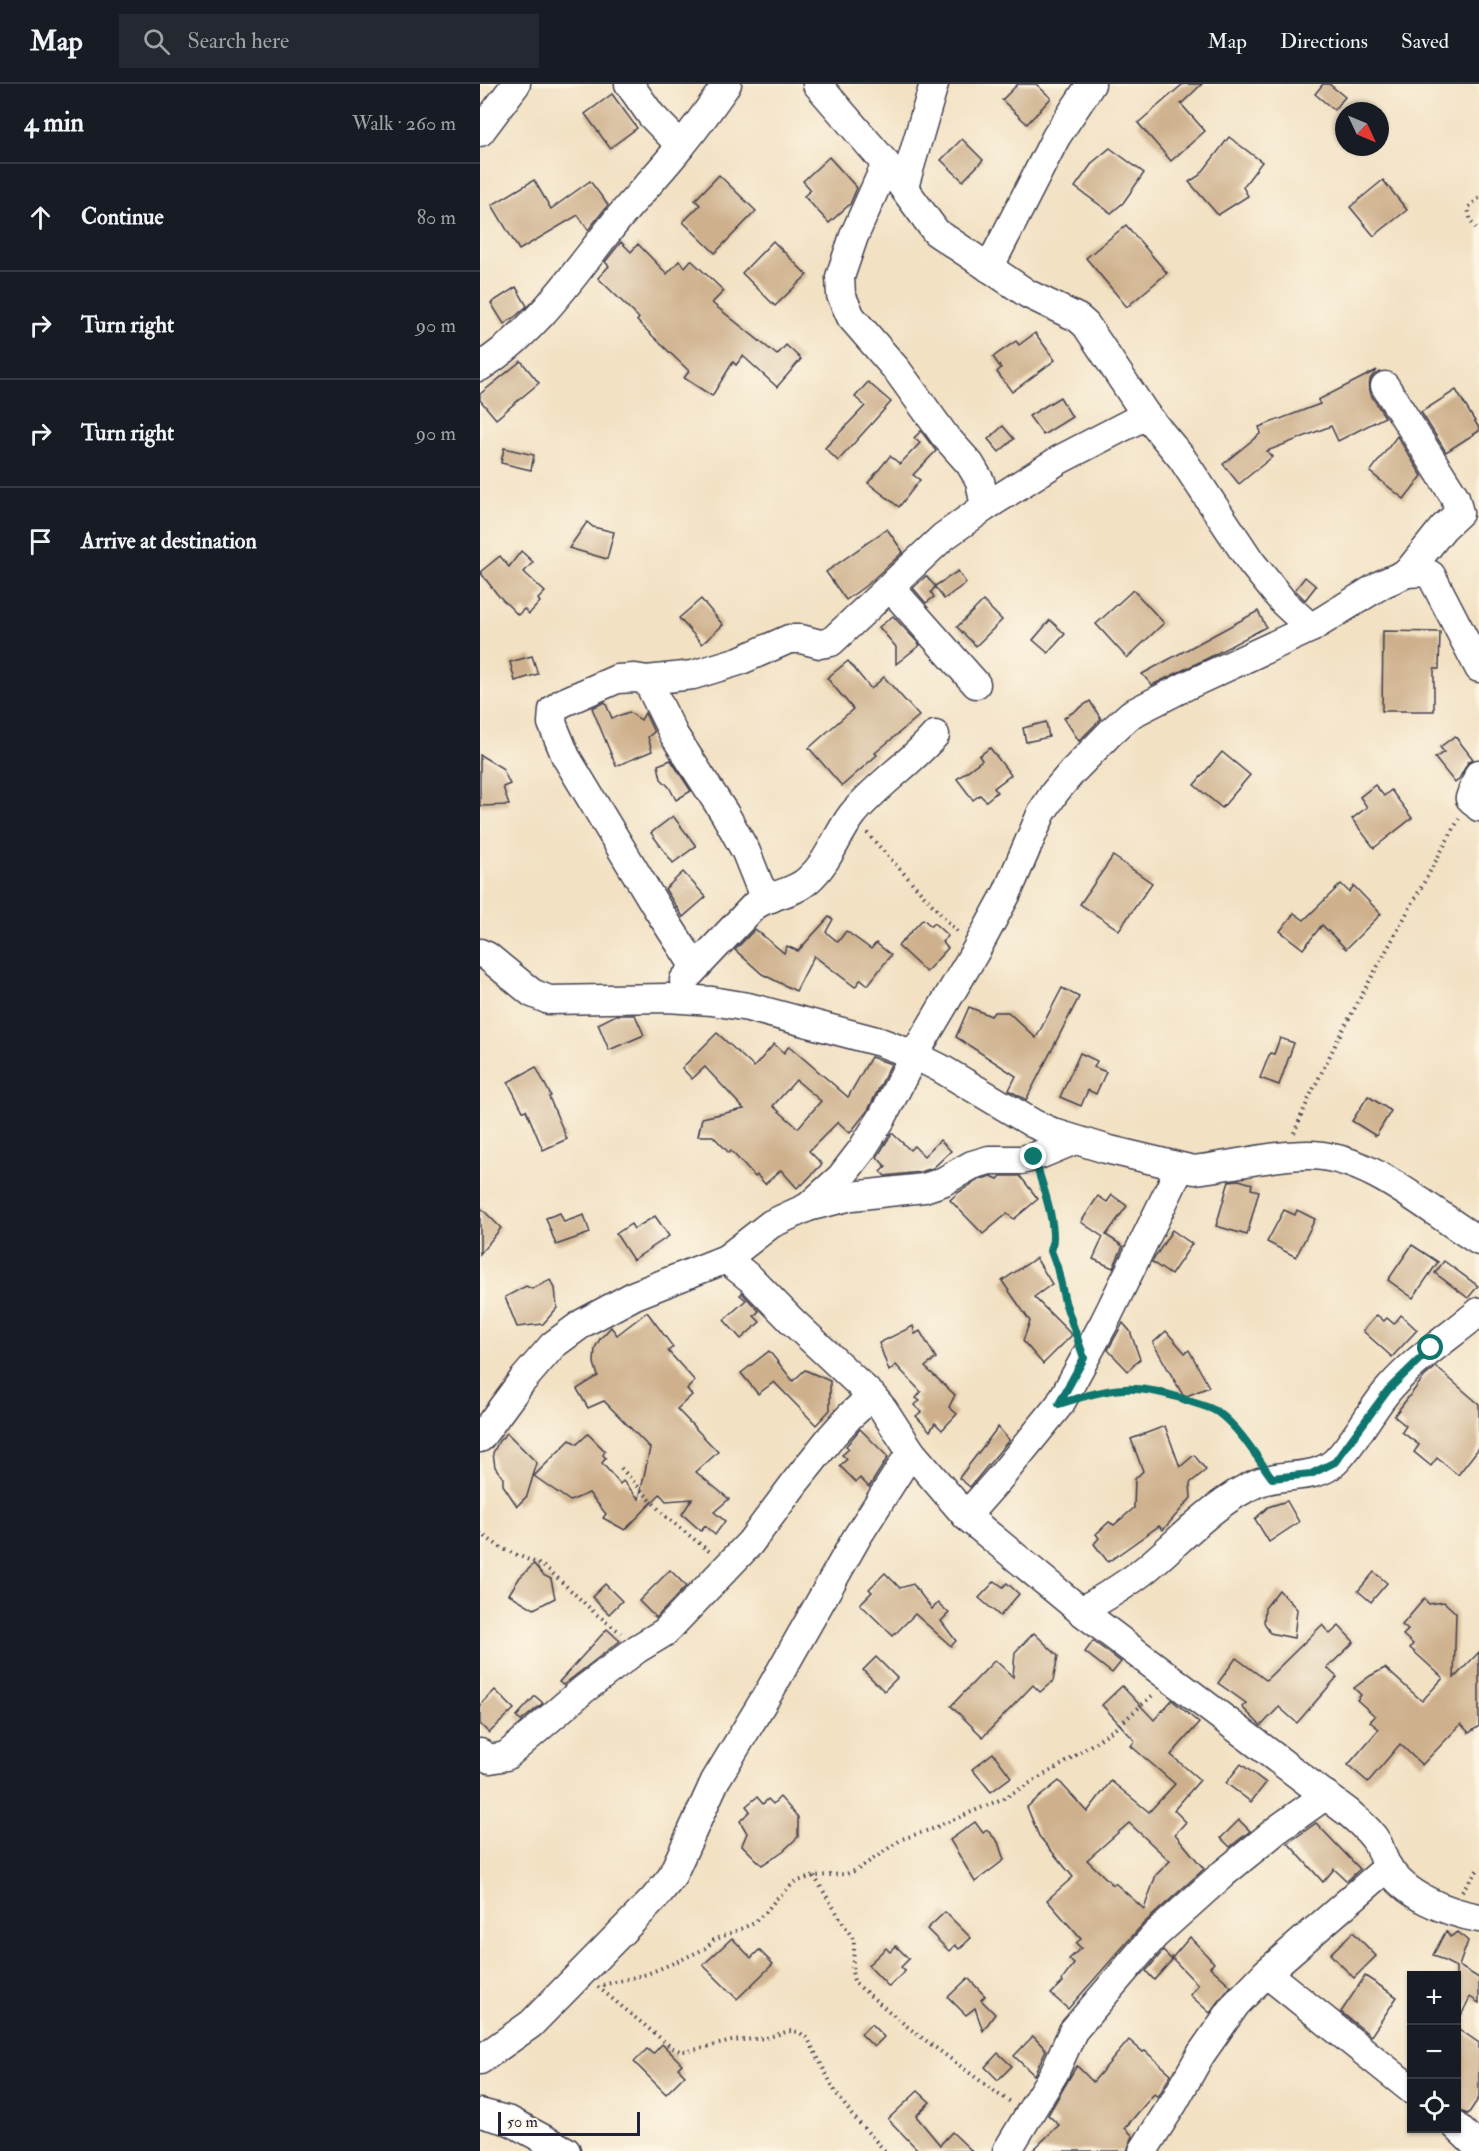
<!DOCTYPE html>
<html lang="en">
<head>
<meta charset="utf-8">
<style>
	:root { --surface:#171b24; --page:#242831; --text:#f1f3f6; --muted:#9ea1a6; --line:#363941 }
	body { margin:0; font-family:"IM FELL Double Pica",serif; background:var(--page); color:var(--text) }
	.controls { position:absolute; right:18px; bottom:18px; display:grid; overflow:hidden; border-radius:0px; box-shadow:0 2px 4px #0004 }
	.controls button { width:54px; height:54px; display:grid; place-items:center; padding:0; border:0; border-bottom:2px solid var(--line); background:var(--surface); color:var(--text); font:30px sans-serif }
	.compass { position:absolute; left:855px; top:18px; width:54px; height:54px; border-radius:50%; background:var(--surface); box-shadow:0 2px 4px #0004; rotate:134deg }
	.scale { position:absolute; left:18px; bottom:15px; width:142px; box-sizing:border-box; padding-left:6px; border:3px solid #22223b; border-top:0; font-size:16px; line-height:21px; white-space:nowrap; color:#22223b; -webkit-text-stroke:4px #fcf5e5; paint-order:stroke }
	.stop { position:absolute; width:18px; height:18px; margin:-14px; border:4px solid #0f766e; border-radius:50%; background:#fff }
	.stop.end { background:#0f766e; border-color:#fff; box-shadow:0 2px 6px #0008 }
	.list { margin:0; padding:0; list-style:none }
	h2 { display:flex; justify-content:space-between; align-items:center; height:78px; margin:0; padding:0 24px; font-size:26px }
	h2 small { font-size:20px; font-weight:400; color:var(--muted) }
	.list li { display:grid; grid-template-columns:39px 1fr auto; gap:18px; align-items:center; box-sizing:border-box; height:108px; padding:0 24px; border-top:2px solid var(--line) }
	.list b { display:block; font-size:22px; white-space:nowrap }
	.list em { font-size:20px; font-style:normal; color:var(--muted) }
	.icon { flex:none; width:33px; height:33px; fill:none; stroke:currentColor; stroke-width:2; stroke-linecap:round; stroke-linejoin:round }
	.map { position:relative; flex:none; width:999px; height:2067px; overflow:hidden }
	header { display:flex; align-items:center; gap:36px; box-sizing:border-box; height:84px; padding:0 30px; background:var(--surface); border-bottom:2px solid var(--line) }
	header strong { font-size:28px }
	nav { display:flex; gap:33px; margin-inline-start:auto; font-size:21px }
	.search { width:420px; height:54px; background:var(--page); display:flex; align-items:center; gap:15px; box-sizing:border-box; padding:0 21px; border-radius:0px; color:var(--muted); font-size:22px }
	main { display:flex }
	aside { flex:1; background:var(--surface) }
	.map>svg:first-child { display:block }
	.building { fill:#ceb08c; fill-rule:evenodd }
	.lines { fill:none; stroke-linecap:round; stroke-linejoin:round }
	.minor-casing { stroke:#413f4f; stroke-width:31 }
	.path { stroke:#413f4f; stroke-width:4; stroke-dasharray:1.5 4.5; stroke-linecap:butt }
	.minor { stroke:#fff; stroke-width:28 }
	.route { stroke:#0f766e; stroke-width:8 }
</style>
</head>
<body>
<header>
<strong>Map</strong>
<div class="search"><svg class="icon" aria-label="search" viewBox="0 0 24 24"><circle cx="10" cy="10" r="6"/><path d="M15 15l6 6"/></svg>Search here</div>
<nav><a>Map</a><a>Directions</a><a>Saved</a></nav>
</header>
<main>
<aside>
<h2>4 min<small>Walk · 260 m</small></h2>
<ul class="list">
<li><svg class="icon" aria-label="ahead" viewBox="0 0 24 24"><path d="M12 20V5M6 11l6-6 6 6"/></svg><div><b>Continue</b></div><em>80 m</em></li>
<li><svg class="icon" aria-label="right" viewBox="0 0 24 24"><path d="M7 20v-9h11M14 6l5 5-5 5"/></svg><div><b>Turn right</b></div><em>90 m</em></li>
<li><svg class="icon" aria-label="right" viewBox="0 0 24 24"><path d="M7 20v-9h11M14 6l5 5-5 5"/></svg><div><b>Turn right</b></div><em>90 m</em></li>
<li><svg class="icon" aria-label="arrive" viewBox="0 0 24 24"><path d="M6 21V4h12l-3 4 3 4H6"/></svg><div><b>Arrive at destination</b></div></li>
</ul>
</aside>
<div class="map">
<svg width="999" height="2067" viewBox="0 0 999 2067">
	<rect width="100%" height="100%" fill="#fcf5e5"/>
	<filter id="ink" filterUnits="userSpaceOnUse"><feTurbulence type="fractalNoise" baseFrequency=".0167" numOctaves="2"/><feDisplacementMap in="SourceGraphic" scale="12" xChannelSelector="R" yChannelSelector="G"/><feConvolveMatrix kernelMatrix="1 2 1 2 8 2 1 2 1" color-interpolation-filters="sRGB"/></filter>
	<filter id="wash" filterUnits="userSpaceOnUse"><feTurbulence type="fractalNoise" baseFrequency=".008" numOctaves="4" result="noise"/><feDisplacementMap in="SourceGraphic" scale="24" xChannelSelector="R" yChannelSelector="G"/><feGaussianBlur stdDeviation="1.35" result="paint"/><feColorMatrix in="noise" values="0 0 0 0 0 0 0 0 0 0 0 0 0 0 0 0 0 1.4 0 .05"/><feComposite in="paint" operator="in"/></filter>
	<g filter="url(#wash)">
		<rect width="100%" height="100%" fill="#f2e1c3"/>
		<g id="blocks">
			<g class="building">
				<polygon points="538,0 556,0 571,14 547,40 522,16"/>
				<polygon points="703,0 722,0 701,20 725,47 691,77 658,39"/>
				<polygon points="843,0 849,0 865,13 854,26 835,10"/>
				<polygon points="132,10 157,44 130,64 105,30"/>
				<polygon points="749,53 782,78 763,103 768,112 738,131 709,98 720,91"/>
				<polygon points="482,55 503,76 483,97 461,76"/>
				<polygon points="630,64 664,89 643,119 631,129 595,103 613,78"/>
				<polygon points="349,73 377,104 370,120 349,139 324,112 331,106 323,97"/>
				<polygon points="239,91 276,127 235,169 203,138 220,121 215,116"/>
				<polygon points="54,96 71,125 110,97 128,121 108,146 98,131 39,166 12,121"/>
				<polygon points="903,96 927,126 894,152 870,123"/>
				<polygon points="646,141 687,189 647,223 606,174"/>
				<polygon points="293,157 327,191 295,222 262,189"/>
				<polygon points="141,158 151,168 158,160 187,190 199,177 205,183 211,176 244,207 232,219 297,271 306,261 321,275 297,303 263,272 256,281 253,278 232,312 204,294 209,287 157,237 159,234 118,194 129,182 125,178"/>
				<polygon points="36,203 47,222 36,232 24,240 11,219"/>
				<polygon points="555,249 575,276 532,308 517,288 521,284 513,273 536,257 539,261"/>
				<polygon points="41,277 59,299 16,335 0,316 0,310"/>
				<polygon points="897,286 890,295 889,303 891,311 905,333 858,357 851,342 787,367 792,373 759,400 743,380 781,349 779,343 840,320 838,316"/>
				<polygon points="388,298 411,318 358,377 345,364 385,322 375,313"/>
				<polygon points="976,306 999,344 999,347 966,368 941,328"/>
				<polygon points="580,313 592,333 563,351 549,332"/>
				<polygon points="523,342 534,355 519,368 508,355"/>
				<polygon points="441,347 456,367 433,391 440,396 419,423 388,399 410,372 420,380 440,359 434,354"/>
				<polygon points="917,352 942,392 924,415 890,388"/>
				<polygon points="24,364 54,371 51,386 21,379"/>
				<polygon points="107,438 113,443 134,448 127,475 89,464"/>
				<polygon points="407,445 423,468 388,500 366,516 346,488"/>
				<polygon points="41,467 53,478 44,488 65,508 58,515 60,518 49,530 44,525 38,531 17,510 0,488 20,472 29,483"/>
				<polygon points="478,487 486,499 464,515 455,503 451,508 454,513 446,519 433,504 446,492 455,502"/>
				<polygon points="825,493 836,502 825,516 815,506"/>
				<polygon points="653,506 684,539 647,574 616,540"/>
				<polygon points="221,515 243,541 222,560 199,534"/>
				<polygon points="503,517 522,536 496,562 477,543"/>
				<polygon points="778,527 786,543 730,573 672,601 662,590"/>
				<polygon points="413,532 440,561 416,580 416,563 399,543"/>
				<polygon points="570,536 585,550 568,569 553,556"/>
				<polygon points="903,547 960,548 959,585 954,585 954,627 902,627"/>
				<polygon points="52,572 58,590 35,597 30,578"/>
				<polygon points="368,577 391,605 404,593 439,632 395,669 397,671 362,702 329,664 373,625 347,594"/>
				<polygon points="610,617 621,635 599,657 584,634"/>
				<polygon points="125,618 132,634 149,628 161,636 165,629 174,648 168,653 172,667 136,682 112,624"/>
				<polygon points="566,638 569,653 546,658 543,644"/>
				<polygon points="975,652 993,675 988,678 979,695 975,699 955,674 964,668 960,663"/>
				<polygon points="510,664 531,691 514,704 517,708 506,717 500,711 493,716 477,695 502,676 499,672"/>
				<polygon points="742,668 770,691 742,724 714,701"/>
				<polygon points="0,671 22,684 30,700 23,703 29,721 0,722"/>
				<polygon points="191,676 211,707 196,716 189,703 181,695 178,681"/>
				<polygon points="895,701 904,712 911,706 932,734 894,764 872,735 887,723 880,713"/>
				<polygon points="193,732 216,762 193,779 171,749"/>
				<polygon points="633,772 672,799 639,846 600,820"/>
				<polygon points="203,788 226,813 203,833 185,805"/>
				<polygon points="861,800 869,808 874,802 901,830 866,865 842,841 823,865 800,847 814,829 824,836"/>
				<polygon points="349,833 353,835 346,848 358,858 366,847 391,865 396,859 411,871 388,901 381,895 375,903 334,872 316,907 282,890 255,866 275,845 304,869 307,862 318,867"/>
				<polygon points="443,835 451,842 454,839 468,852 462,858 468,864 446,888 418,862"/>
				<polygon points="582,904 599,913 546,1016 529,1006 536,992 476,953 489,923 511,932 514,928 528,928 556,954"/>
				<polygon points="136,931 155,931 164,951 129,966 118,940"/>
				<path d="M237,949l37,34 20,-23 10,9 5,-7 59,51 23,-40 20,7 -23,46 -18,23 -12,-11 -29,29 13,13 -20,21 -1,-1 -4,4 -16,-18 -16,14 -8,-9 -2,2 -24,-26 -2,2 -16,-17h-15l4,-18 42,-9 -39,-42 -13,12 -10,-11zM316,996l25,21 -23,27 -25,-22z"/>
				<polygon points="800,954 814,959 799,1001 780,994 790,969 794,970"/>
				<polygon points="600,969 617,977 614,983 626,988 616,1010 608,1006 601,1022 580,1013"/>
				<polygon points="56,983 71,1012 69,1013 87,1055 63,1066 46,1026 43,1027 28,998"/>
				<polygon points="888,1012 911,1027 896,1052 872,1037"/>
				<polygon points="412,1049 430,1066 434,1062 444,1072 460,1056 471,1067 453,1084 440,1088 405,1092 401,1088 406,1083 397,1073"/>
				<polygon points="511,1092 518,1095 521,1092 540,1092 558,1115 534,1135 527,1130 503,1150 470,1116 479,1108 498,1096"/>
				<polygon points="759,1096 772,1100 771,1105 779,1107 767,1151 736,1142 749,1097"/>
				<polygon points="632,1111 647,1122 626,1151 643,1162 633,1184 613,1175 623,1153 601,1138 618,1112 627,1118"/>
				<polygon points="0,1123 21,1144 0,1170"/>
				<polygon points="804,1126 815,1131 817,1126 835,1135 816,1173 787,1158"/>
				<polygon points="80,1129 84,1138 104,1131 110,1149 76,1161 66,1134"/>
				<polygon points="175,1132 189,1152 153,1176 136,1150 151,1140 154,1145"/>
				<polygon points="692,1146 712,1160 691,1191 672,1178"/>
				<polygon points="932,1161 958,1178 933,1214 908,1196"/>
				<polygon points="556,1174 572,1200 554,1213 592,1251 563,1280 543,1257 550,1237 522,1197"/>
				<polygon points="964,1177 998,1202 988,1214 955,1189"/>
				<polygon points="70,1196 75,1204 77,1224 63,1240 37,1243 25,1213 46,1202 52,1205"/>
				<polygon points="262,1209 279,1227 274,1232 280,1238 261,1255 244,1236 266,1216 260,1211"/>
				<polygon points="167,1228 193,1263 188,1267 215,1297 207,1305 212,1311 197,1325 238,1368 216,1388 249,1415 234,1428 245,1437 235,1451 225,1442 221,1447 202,1430 212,1415 186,1417 180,1410 145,1446 123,1434 126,1430 109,1409 90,1417 54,1392 90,1356 97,1360 108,1350 125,1367 123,1371 126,1374 122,1379 140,1400 143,1397 159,1415 170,1364 124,1317 108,1324 97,1305 118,1292 114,1279 115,1264 120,1255 131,1243 137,1251"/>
				<polygon points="897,1231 904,1237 907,1234 914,1240 921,1231 937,1246 912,1273 883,1247"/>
				<polygon points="643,1239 650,1247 660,1275 648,1287 628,1266"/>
				<polygon points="433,1242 435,1250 440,1247 456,1274 445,1283 475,1311 469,1323 477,1330 462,1346 455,1339 450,1347 436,1332 441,1328 434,1321 440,1317 436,1314 441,1308 416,1281 409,1287 399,1259"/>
				<polygon points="686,1247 705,1269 709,1266 729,1303 704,1313 673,1259"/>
				<polygon points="289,1267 313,1297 325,1286 350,1297 350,1326 336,1341 294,1298 278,1310 261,1289"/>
				<polygon points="956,1283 999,1320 999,1364 978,1391 957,1374 951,1382 934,1368 939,1361 922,1348 926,1342 914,1332 944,1293"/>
				<polygon points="685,1342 700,1383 714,1371 726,1386 710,1399 711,1414 683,1446 679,1442 628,1478 614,1460 619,1454 616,1450 629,1438 634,1441 654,1424 655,1395 663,1387 651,1355"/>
				<polygon points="518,1343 529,1356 490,1403 479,1394"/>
				<polygon points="380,1345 408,1373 389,1403 380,1394 376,1398 360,1382 367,1375 362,1371 369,1365 366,1362"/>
				<polygon points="27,1349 57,1379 47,1412 37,1422 23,1401 23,1394 15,1383 13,1369 19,1357"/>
				<polygon points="807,1417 819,1438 789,1458 775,1435 788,1423"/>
				<polygon points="54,1480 63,1491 71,1495 75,1514 54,1525 29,1510 40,1493"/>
				<polygon points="190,1486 206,1502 176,1534 159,1517"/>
				<polygon points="894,1488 907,1499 891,1518 878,1507"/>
				<polygon points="405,1489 420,1504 433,1500 452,1525 458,1519 469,1529 461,1537 476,1557 471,1562 435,1530 413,1552 380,1520 392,1508 389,1505"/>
				<polygon points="515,1497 523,1503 527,1499 539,1510 520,1532 499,1514"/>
				<polygon points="125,1500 142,1517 129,1530 112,1513"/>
				<polygon points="799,1506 817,1525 814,1554 790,1549 784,1538 785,1524"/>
				<polygon points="944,1515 949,1520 964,1518 976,1529 974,1594 999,1568 999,1642 989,1649 981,1640 942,1681 920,1660 888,1698 868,1681 899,1645 890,1638 895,1632 877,1616 881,1611 874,1604 890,1592 905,1584 942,1617 963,1594 930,1564 933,1560 923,1551 928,1546 922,1541"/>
				<polygon points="842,1541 850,1550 859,1542 874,1558 847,1584 857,1593 817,1639 799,1623 781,1642 762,1623 766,1619 738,1599 756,1574 786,1596"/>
				<polygon points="127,1545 140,1557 83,1601 79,1598"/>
				<polygon points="554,1549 578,1572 573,1597 560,1608 553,1601 503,1653 471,1622 515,1576 533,1593 535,1568"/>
				<polygon points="613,1557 641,1578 632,1589 605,1568"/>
				<polygon points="396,1573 417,1594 404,1607 383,1586"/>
				<path d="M642,1602l32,34 18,-20 27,23 -28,32 29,25 -26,30 12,12 -11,12 29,35 -61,55 -75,85 -17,-15 12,-12 -1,-2 12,-16 -5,-5 12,-11 -5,-5 5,-4 -34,-39 26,-23 -34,-41 -12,-29 32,-26 28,31 24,-31 38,31 26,-28 -44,-38 4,-5 -33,-36zM649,1739l41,38 -14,14 -12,34 -29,-26 -2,2 -26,-25z"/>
				<polygon points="15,1606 34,1625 9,1649 0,1640 0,1621"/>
				<polygon points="55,1612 63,1619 41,1637 36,1633"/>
				<polygon points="513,1669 531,1693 511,1708 492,1685"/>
				<polygon points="761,1680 786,1699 771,1718 746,1699"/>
				<polygon points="277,1713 283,1720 288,1715 293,1720 300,1713 318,1733 318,1753 303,1767 282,1781 262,1761 267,1749 260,1737 270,1727 266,1722"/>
				<polygon points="759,1736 770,1747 750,1763 741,1754"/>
				<polygon points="495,1738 503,1749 507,1746 518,1758 524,1776 495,1798 470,1756"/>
				<polygon points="836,1739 880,1785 867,1797 854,1785 843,1798 808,1759"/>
				<polygon points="465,1828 491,1854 479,1865 475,1861 469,1867 447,1845"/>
				<polygon points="966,1847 970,1853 978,1848 988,1857 979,1882 999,1894 999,1919 990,1913 976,1942 976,1883 953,1871"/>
				<polygon points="873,1848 896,1872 874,1894 850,1870"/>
				<polygon points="710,1853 734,1879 730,1883 751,1902 730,1929 710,1911 718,1901 692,1874"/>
				<polygon points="252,1854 271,1874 279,1866 293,1880 257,1915 223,1881"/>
				<polygon points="416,1862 429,1875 421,1883 425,1887 409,1903 388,1881 406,1864 410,1868"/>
				<polygon points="683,1867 692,1876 674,1896 666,1887"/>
				<polygon points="885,1892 917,1913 891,1952 861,1928"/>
				<polygon points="488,1894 505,1912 501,1916 515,1930 503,1947 495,1924 486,1931 468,1913"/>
				<polygon points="391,1940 404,1953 394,1963 381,1950"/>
				<polygon points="976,1943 999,1959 999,2014 988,2030 976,2026"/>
				<polygon points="553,1952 566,1966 554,1991 534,1972"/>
				<polygon points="649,1956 663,1968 665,1967 691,1990 678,2013 674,2010 645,2044 653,2052 647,2067 552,2067 579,2041 568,2031 594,1986 597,1982 613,1998"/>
				<polygon points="182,1960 202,1980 198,1984 205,1991 186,2010 154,1978 167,1965 173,1970"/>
				<polygon points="518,1969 532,1982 518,1996 505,1983"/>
				<polygon points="438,2007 450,2018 436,2032 460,2061 472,2048 492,2067 439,2067 408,2035"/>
			</g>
		</g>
	</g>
	<g filter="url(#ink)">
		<use href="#blocks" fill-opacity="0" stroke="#413f4f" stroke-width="1.5"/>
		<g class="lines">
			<defs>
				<g id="minor">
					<polyline points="149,0 171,31 201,62"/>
					<polyline points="337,0 406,80 456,148 548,210 598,234 606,241 666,331 701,373 771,478 804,519 831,544"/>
					<polyline points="0,48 36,0"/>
					<polyline points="406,80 374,152 360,193 361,211 371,233 417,286 464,351 490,380 500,397 505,423"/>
					<polyline points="424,103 454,0"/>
					<polyline points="509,184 576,53 611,0"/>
					<path d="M0,283c58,-37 95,-95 137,-147 21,-25 43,-48 63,-73 17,-20 32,-42 47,-63"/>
					<polyline points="905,302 975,413 979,429 963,444 927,489"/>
					<polyline points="410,503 496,600"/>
					<polyline points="167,596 194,651 245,730 266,768 280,803 291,814"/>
					<polyline points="999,690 990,714 999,723"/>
					<path d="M0,869l7,3 45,37 17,7 118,-2 45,3 36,6 132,35 34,13 26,13 94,56 23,10 49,15 88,21c37,-4 76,-15 114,-15 62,0 121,56 171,86"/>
					<polyline points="215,883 177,824 86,673 72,639 73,626 82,619 137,595 155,594 167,596 213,591 259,577 309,555 321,555 340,560 351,558 463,453 505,423 579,376 666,331"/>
					<path d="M204,896l70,-74c17,-12 39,-12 54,-26 21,-18 28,-44 44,-65 22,-28 59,-52 83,-80"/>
					<polyline points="328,1123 361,1093 381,1067 402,1034 434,971 495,868 527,809 562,728 575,708 592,688 631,648 651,630 708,601 831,544 902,500 927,489 945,488 951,491 999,584"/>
					<path d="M246,1175l25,20 41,42 80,75 11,13 28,43 55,64 115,95 268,202c11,10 22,18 29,31 3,7 5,15 9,22 18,30 59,46 92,52"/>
					<polyline points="0,1354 42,1297 73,1261 103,1239 155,1211 246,1175 291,1140 328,1123 372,1112 444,1104 462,1098 492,1081 509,1076 541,1076 554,1073 595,1056"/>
					<polyline points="486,1432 523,1390 580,1320 624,1239 700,1084"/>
					<path d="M601,1527c23,-13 45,-26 65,-42 35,-29 69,-68 111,-86 25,-11 57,-2 78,-21 21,-21 35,-51 54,-73 28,-32 58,-50 90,-77"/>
					<polyline points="0,1669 10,1675 26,1672 103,1606 157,1565 185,1548 270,1459 317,1396 352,1352 370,1332 392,1312"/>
					<polyline points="786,1889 932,2006"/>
					<polyline points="0,1976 51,1940 173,1816 191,1794 235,1697 289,1608 377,1453 431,1368"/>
					<polyline points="0,2029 30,2037 86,2067"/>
					<polyline points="976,2042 999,2064"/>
					<polyline points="527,2067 574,1989 593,1947 675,1851 744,1789 798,1745 846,1711"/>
					<polyline points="663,2067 694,2018 721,1970 756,1920 786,1889 908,1783"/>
				</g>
			</defs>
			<use href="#minor" class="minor-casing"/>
			<g class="path">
				<polyline points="999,114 988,124 991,138 999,148"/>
				<polyline points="387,749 479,850"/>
				<polyline points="814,1049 828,1016 862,947 979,735"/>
				<path d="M559,1094c6,22 19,51 12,73l23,78"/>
				<polyline points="612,1310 652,1304 669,1306 733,1325 753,1342 779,1376"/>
				<polyline points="141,1384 185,1432 230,1468"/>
				<polyline points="0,1449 23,1465 61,1481 70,1487 116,1530 141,1549"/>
				<path d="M334,1792l39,63c4,15 -5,29 2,44l54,45 89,66 13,8"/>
				<polyline points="982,1807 999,1784"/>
				<polyline points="123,1901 167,1890 203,1875 226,1864 234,1856 272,1840 287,1827 296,1815 315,1798 334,1792 366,1790 377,1786 422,1755 452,1745 524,1714 583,1680 636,1644 674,1610"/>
				<polyline points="118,1903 191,1963 200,1967 209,1967 252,1957 286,1954 309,1947 319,1948 328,1955 356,2009 372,2031 405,2067"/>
			</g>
			<use href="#minor" class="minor"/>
		</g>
	</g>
	<g class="lines" filter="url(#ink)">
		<path class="route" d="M554,1073c7,25 25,70 17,94l6,16 8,35 19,56 -25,46c54,-17 76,-22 130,-3 10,4 22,6 30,12 22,17 37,43 53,65l39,-4 24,-12 53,-72 43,-42"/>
	</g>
</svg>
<div class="controls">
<button>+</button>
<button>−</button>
<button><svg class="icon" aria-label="locate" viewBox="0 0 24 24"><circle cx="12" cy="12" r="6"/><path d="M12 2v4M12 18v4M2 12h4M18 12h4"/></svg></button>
</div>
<svg class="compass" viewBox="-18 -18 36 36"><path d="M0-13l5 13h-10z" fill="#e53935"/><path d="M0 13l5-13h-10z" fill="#9ea1a6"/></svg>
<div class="scale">50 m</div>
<div class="stop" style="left:951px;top:1264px"></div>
<div class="stop end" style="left:554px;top:1073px"></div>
</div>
</main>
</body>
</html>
